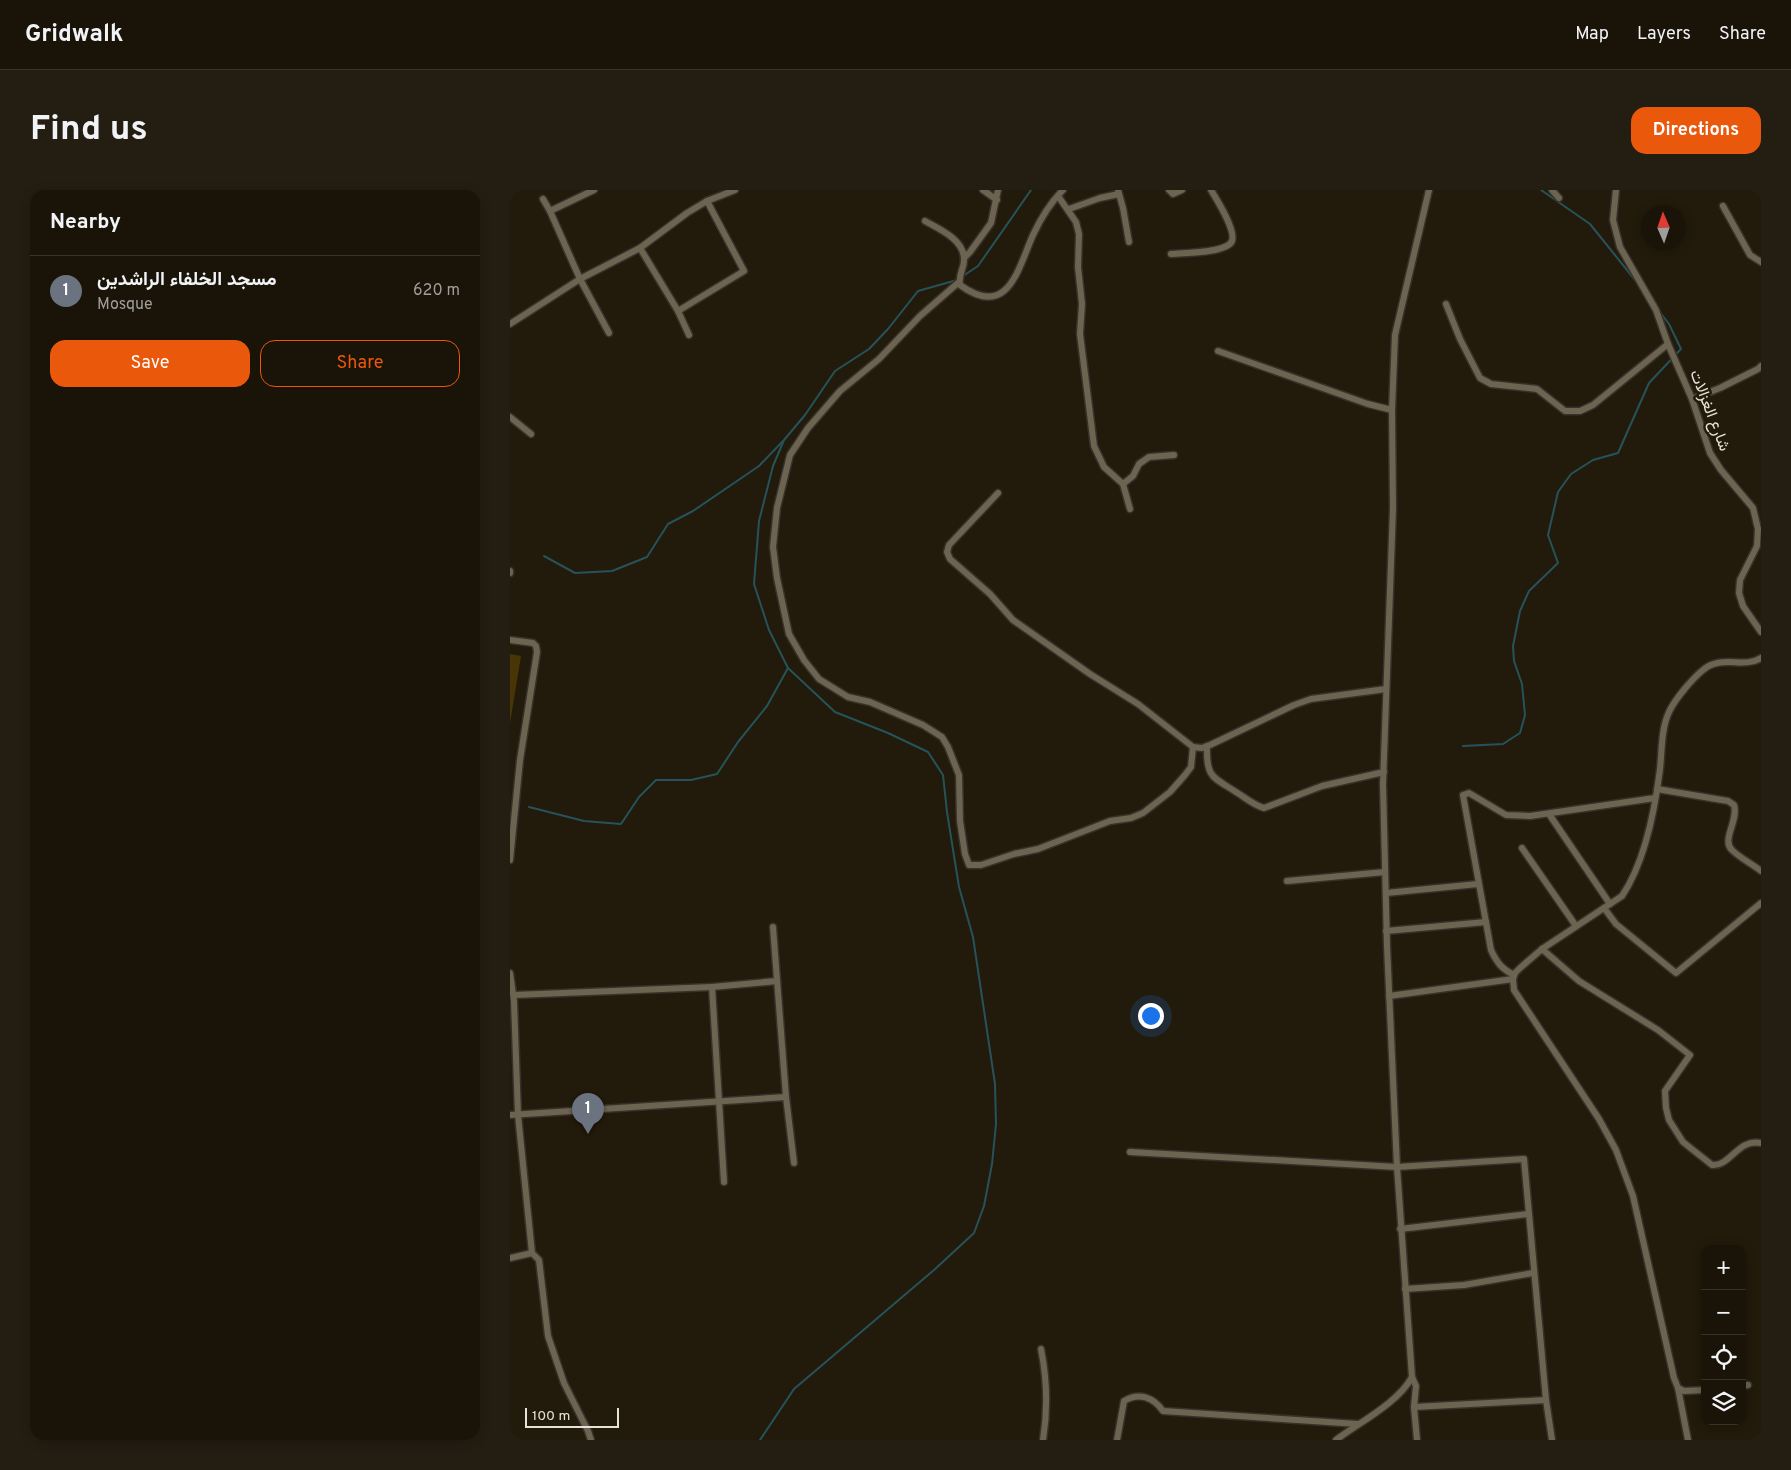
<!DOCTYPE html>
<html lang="en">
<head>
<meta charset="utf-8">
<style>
	:root { --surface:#1a1408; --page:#231d12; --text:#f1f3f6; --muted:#9f9e9c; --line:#383329; --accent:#ea580c }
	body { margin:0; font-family:Overpass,Vazirmatn,sans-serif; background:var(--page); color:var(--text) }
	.controls { position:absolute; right:15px; bottom:15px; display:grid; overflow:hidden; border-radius:10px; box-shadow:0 2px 12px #0003 }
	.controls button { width:45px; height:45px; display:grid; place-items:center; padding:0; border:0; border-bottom:1px solid var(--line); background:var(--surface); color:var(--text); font:25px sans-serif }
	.compass { position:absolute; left:1131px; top:15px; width:45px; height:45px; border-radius:50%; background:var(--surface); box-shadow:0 2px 12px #0003; rotate:358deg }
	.scale { position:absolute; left:15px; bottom:12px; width:94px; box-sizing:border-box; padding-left:5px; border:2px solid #e7e2d7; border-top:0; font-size:14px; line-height:18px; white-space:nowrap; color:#e7e2d7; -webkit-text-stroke:4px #221a0a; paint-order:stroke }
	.you { position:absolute; left:640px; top:825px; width:18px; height:18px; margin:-12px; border:4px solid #fff; border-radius:50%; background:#1a73e8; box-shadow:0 0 0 8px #1a73e833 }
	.badge { display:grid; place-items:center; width:32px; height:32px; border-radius:50%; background:var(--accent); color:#fff; font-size:16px; font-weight:700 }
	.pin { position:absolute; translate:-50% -41px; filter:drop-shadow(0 1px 2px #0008) }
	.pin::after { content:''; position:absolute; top:26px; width:18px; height:15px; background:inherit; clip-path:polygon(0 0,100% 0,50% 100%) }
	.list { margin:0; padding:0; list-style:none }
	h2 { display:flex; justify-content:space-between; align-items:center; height:65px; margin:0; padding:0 20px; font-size:21px }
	h2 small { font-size:16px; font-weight:400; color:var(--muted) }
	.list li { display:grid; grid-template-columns:32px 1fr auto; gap:15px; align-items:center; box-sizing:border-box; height:70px; padding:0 20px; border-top:1px solid var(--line) }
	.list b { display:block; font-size:19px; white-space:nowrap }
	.list p { margin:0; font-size:16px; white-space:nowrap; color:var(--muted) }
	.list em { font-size:16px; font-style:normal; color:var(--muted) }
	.actions { display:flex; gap:10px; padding:15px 20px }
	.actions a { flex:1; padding:11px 0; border:1px solid var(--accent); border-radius:15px; text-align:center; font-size:18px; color:var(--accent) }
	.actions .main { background:var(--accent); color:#fff }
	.icon { flex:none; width:28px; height:28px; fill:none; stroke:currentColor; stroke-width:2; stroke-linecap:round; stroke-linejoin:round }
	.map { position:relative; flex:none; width:1251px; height:1250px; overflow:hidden; border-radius:15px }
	header { display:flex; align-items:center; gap:30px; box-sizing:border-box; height:70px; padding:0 25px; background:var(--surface); border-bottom:1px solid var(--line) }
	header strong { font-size:24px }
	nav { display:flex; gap:28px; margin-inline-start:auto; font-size:18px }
	.intro { display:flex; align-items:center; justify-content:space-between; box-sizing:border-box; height:120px; padding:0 30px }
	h1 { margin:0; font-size:35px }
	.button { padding:12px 22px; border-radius:15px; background:var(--accent); color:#fff; font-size:18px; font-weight:700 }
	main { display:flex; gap:30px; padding:0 30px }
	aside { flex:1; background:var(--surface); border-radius:15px; box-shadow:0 2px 12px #0003 }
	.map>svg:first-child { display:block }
	.green { fill:#483506 }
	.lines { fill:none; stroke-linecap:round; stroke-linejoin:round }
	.stream { stroke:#26535b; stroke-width:2 }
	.street-casing { stroke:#37312b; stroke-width:9 }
	.street { stroke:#6c6350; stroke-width:6 }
	.labels { text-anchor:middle; stroke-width:5; stroke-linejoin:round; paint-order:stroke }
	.street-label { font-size:16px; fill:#e7e2d7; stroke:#221a0a }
</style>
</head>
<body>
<header>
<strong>Gridwalk</strong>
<nav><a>Map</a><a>Layers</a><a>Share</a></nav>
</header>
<div class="intro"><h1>Find us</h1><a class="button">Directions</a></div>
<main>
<aside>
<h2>Nearby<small></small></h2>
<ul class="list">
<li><span class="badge" style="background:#6b7280">1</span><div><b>مسجد الخلفاء الراشدين</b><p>Mosque</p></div><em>620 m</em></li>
</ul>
<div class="actions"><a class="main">Save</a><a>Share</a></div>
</aside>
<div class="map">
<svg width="1251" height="1250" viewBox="0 0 1251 1250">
	<rect width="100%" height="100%" fill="#221a0a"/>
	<polygon class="green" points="0,464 11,466 0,533"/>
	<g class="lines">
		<g class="stream">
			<polyline points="1031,0 1080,34 1129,95"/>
			<polyline points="453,86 468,76 521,0"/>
			<polyline points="34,366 65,383 102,381 137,367 158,334 183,321 249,276 273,251"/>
			<polyline points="953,556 993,554 1010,543 1015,525 1012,494 1004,471 1003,456 1010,421 1019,401 1048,373 1038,345 1048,302 1061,284 1083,270 1108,263 1139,193 1171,159 1159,134 1149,121"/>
			<polyline points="19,617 74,631 111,634 129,607 146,590 181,590 207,584 228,552 257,516 278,478"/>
			<polyline points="250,1250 284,1199 424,1080 464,1043 474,1016 482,974 486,934 485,894 463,747 449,697 437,622 433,585 418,562 378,543 325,522 278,478 259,440 244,394 249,331 263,276 274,250 295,225 325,181 359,159 378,139 408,101 447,90"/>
		</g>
		<defs>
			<g id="street">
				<polyline points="473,0 487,10"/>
				<polyline points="608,0 613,18 619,52"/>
				<polyline points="659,0 663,4 672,0"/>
				<polyline points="1042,0 1049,8"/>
				<polyline points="1106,0 1103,30 1110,57 1146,120 1158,154 1182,209 1200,263 1211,280 1243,318 1248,339 1247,356 1230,390 1229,403 1233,416 1251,442"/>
				<polyline points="548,6 566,32 569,44 568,77 572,114 570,144 584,256 594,277 613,294 620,319"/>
				<polyline points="33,9 40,21 70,89 99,143"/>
				<polyline points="1213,16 1240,65 1251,72"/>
				<polyline points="559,19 590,8 609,4"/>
				<polyline points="40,21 84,0"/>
				<path d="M415,31c14,8 38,18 39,37 1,10 -6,15 -4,27 48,35 58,-16 73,-50 7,-15 18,-33 30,-45"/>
				<polyline points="130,58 168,121 179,145"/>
				<path d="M661,64c13,-1 56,-1 61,-13 4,-11 -15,-41 -21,-51"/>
				<polyline points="454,68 460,62 481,33 488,0"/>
				<polyline points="449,92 410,126 369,169 330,201 298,238 280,265 267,318 263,357 267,388 279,444 294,470 309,489 338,507 360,512 413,535 432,547 438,557 449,585 450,631 455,664 459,675 471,675 504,664 528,659 600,631 621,628 633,623 660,602 675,585 681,577 683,557"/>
				<polyline points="936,114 950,149 970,188 981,194 1027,199 1055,221 1070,221 1083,215 1158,154"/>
				<polyline points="168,121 234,81 197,11"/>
				<polyline points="0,134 70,89 130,58 177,23 197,11 225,0"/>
				<polyline points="708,161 858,214 882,220"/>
				<polyline points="1182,209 1210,198 1248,179 1251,176"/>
				<polyline points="0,227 21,244"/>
				<polyline points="613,294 623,286 629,274 639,267 664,265"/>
				<polyline points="488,303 439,355 437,362 440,369 480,404 503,430 580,484 628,514 683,557 692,558 700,555 784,515 801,509 876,499"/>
				<polyline points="0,381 0,383"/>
				<polyline points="0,450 23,453 26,456 27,462 10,570 0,670"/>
				<path d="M697,556c-1,32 6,31 29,46 10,6 17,13 28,16l58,-22 62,-14"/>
				<path d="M1147,599l71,12 6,4c5,15 -13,35 -2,45 8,8 20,14 29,21"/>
				<polyline points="1039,624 1100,714"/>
				<polyline points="1012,658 1066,736"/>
				<polyline points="777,691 875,682"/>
				<polyline points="876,703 968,694"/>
				<polyline points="1094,718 1106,734 1166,783 1251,713"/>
				<polyline points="263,737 276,907 284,973"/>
				<polyline points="876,741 976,732"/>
				<path d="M1032,759l37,32 79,49 32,25 -25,36 1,17 3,12 14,22 29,23c18,2 26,-27 49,-22"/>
				<polyline points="0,783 4,811 8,925 22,1063 29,1070 38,1146 54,1193 78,1241 81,1250"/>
				<path d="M1004,785c-12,-6 -17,-12 -23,-25l-28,-155 6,-2 37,22 24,1 125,-18"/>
				<polyline points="4,805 202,797"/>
				<polyline points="879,806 1003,789"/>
				<polyline points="0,925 276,907"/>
				<polyline points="620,962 887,977 1014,969 1036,1210 1042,1250"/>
				<polyline points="214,992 202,797 267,791"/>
				<polyline points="890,1039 1018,1024"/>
				<polyline points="0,1068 22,1063"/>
				<polyline points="895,1099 954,1095 1023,1083"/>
				<path d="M531,1159c6,30 7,60 2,91"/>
				<polyline points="1232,1196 1238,1195"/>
				<polyline points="1168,1198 1178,1250"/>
				<path d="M1195,1200l-21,1 -6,-3 -4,-10 -41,-182 -17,-46 -17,-31 -85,-129 -1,-11 2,-6 5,-5 22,-19 80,-53c23,-34 33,-87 38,-127 2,-18 1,-40 9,-57 6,-13 23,-33 34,-42 18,-16 41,-1 58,-12"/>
				<polyline points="904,1217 1036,1210"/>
				<path d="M607,1250l7,-39c15,-9 29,-4 39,10l195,13"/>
				<path d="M826,1250c24,-18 62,-37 76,-63"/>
				<polyline points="907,1250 904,1217 906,1196 902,1187 887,977 877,756 873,594 883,318 882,220 885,145 919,0"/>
			</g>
		</defs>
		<use href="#street" class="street-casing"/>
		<use href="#street" class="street"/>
	</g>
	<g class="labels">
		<g class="street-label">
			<text transform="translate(1201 220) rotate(69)" y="6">شارع الغزالات</text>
		</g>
	</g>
</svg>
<div class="controls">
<button>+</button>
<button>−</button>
<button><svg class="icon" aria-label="locate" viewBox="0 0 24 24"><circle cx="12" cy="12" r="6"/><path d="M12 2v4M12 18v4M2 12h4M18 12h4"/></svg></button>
<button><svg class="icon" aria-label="layers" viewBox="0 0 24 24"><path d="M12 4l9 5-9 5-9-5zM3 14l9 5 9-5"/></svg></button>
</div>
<svg class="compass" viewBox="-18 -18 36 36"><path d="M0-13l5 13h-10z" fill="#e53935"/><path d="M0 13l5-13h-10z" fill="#9f9e9c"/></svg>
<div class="scale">100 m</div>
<div class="you"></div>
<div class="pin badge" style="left:78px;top:944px;background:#6b7280">1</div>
</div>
</main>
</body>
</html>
